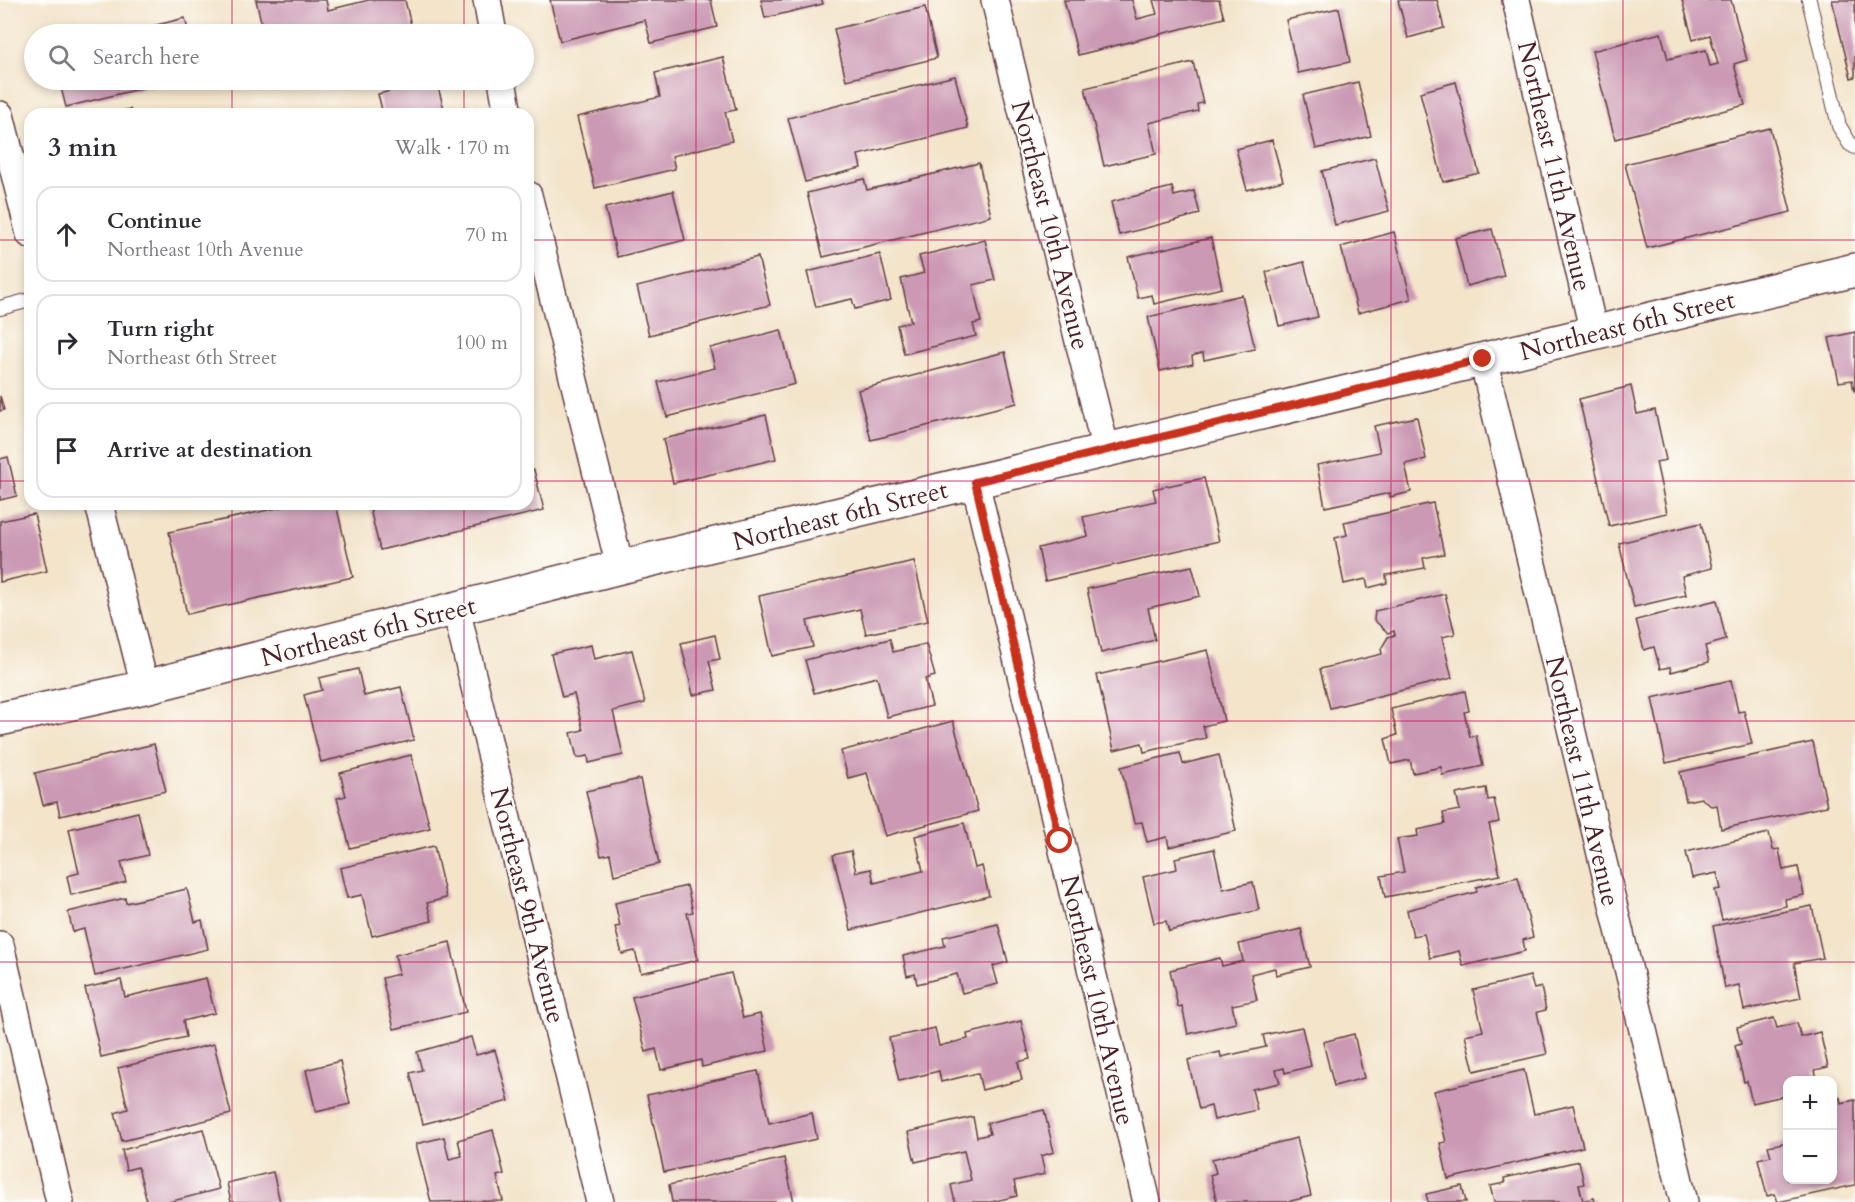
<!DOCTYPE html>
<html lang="en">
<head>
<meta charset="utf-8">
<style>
	:root { --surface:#fff; --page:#f2f2f3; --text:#2b2b33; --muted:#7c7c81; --line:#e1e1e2 }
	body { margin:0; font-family:Cardo,serif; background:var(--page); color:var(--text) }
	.controls { position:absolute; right:18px; bottom:18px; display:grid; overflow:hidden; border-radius:12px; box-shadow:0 3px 9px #0003 }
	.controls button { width:54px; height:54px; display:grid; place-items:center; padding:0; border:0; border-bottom:2px solid var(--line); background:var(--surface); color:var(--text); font:30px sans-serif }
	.stop { position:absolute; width:18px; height:18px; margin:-14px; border:4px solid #c8321e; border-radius:50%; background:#fff }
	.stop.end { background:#c8321e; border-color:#fff; box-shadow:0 2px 6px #0008 }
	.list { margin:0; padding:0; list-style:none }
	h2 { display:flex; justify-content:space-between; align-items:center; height:78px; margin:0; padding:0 24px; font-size:26px }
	h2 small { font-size:20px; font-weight:400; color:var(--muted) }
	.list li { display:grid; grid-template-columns:39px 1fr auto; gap:18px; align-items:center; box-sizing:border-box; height:96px; margin:0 12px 12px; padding:0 12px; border:2px solid var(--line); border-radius:18px }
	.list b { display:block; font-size:22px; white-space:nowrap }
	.list p { margin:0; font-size:20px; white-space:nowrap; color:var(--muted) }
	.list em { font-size:20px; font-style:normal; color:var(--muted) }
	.icon { flex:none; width:33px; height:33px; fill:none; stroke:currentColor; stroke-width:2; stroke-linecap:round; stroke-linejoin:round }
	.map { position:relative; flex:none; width:1855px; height:1202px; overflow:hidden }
	.search { position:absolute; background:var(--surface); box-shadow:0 3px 9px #0003; left:24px; top:24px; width:510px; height:66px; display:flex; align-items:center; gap:15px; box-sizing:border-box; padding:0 21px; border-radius:33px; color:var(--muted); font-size:22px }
	.panel { position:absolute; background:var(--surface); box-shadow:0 3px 9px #0003; left:24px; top:108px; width:510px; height:402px; border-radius:18px }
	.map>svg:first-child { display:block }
	.building { fill:#cb99b4 }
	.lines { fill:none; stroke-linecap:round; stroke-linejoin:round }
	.lane-casing { stroke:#633d43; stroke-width:16 }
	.street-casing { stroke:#633d43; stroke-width:30 }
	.secondary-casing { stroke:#633d43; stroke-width:36 }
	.lane { stroke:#fff; stroke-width:14 }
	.street { stroke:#fff; stroke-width:27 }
	.secondary { stroke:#fff; stroke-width:33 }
	.route { stroke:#c8321e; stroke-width:8 }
	.grid { fill:none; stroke:#c2185b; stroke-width:1.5; stroke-opacity:0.55 }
	.labels { text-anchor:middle; stroke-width:4.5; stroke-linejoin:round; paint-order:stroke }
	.street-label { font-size:26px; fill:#4a1f2b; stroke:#fdfcf7 }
</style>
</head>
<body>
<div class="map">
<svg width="1855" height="1202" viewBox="0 0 1855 1202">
	<rect width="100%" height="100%" fill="#fdfcf7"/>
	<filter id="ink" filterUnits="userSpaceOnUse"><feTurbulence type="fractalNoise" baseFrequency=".0167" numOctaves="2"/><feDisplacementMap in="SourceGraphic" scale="12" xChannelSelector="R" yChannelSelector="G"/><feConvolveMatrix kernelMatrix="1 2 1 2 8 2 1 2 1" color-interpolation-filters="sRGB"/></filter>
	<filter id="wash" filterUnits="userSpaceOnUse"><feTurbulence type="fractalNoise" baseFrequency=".008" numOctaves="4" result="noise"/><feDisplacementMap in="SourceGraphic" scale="24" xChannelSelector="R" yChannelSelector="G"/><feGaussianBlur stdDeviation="1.35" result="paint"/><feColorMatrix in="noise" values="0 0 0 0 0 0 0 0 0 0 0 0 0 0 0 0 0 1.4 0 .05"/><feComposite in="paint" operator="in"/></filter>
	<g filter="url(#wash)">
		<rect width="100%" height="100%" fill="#f3e4ca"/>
		<g id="blocks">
			<g class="building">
				<polygon points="256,0 326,0 328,10 369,0 405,0 413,34 264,34"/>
				<polygon points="550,0 711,0 717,27 651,43 645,20 560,41"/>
				<polygon points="761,0 822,0 823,4 765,18"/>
				<polygon points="1064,0 1132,0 1137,19 1157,14 1153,0 1219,0 1224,18 1078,55"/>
				<polygon points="1398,0 1437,0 1444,28 1408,38"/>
				<polygon points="1682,0 1731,0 1747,60 1734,64 1745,105 1615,139 1592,51 1661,33 1668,59 1706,50 1710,66 1718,64 1710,35 1693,40"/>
				<polygon points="1832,0 1855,0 1855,77 1851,78"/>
				<polygon points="925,7 937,58 846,80 834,29"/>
				<polygon points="1339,8 1350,62 1298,73 1286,20"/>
				<polygon points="185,18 189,34 121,34"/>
				<polygon points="723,57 736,110 725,112 732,141 672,156 675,169 595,188 577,117 660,97 655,73"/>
				<polygon points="1193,62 1203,103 1197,104 1198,111 1149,123 1156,154 1104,166 1085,88"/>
				<polygon points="955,76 968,128 858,155 861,168 805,182 788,118"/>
				<polygon points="59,80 175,80 66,107"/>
				<polygon points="287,80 317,80 288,87"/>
				<polygon points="436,80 444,109 433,111 434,114 383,114 378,94"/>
				<polygon points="1358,82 1371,136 1316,149 1303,95"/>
				<polygon points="1456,82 1479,173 1443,182 1420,92"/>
				<polygon points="130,109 131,114 112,114 112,113"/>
				<polygon points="1770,128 1791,212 1647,248 1625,164"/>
				<polygon points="1272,140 1283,181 1247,190 1236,149"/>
				<polygon points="1375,158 1389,211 1335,225 1322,171"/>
				<polygon points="979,163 991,216 823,257 807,193 864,179 867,190"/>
				<polygon points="1172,187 1174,196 1194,191 1200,214 1119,235 1111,202"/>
				<polygon points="673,191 685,240 617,257 605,208"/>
				<polygon points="1492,229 1504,276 1467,286 1455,238"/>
				<polygon points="1394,232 1411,299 1358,313 1341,247"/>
				<polygon points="1211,238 1222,288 1154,304 1152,295 1138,298 1128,257"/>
				<polygon points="985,240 995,280 973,285 981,322 973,324 976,336 904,354 897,325 911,322 901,279 924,273 919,256"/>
				<polygon points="880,254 891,300 855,309 852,299 816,307 807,272"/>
				<polygon points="758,257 770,305 649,335 637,287"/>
				<polygon points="1304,262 1318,317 1279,326 1266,272"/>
				<polygon points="1242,295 1255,349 1204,360 1203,353 1192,356 1193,364 1160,371 1148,317"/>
				<polygon points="781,330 795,384 667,417 658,382 715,368 710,348"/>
				<polygon points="1855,332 1855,390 1854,391 1852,380 1839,382 1829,338"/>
				<polygon points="1005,352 1017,403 871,440 858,390"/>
				<polygon points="1631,386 1637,414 1655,410 1666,460 1656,462 1667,513 1609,526 1579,399"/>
				<polygon points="0,396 4,410 0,411"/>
				<polygon points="766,415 776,459 673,483 663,439"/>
				<polygon points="1417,417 1426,459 1405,464 1411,492 1390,497 1390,493 1325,507 1317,465 1380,452 1374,426"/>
				<polygon points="8,457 17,496 0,500 0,459"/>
				<polygon points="534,470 544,510 380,550 370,509 391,504 528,504 528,471"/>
				<polygon points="1204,478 1219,541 1045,581 1038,548 1088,536 1083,517 1156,501 1153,489"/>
				<polygon points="1433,503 1444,554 1423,558 1425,568 1386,575 1387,583 1368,588 1366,579 1344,584 1335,538 1347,535 1344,522"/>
				<polygon points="295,504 336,504 353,577 187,614 169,532"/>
				<polygon points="34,514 47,571 0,582 0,521"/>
				<polygon points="1701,523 1712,568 1682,576 1686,595 1634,607 1619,543"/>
				<polygon points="914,561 928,621 866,634 860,609 807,621 813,647 772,656 759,596"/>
				<polygon points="1192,566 1200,596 1148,608 1155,640 1101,653 1087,589"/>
				<polygon points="1445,594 1455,634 1442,637 1452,678 1330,708 1320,669 1382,654 1381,649 1388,637 1395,635 1394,631 1388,633 1374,620 1375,611"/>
				<polygon points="1717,600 1726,640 1705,646 1709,662 1671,672 1670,667 1660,669 1654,647 1644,650 1636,620"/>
				<polygon points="715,635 720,659 709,661 716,690 693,695 681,643"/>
				<polygon points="890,639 893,652 926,644 935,676 925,679 932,706 887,717 877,677 814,693 805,660"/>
				<polygon points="591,645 594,659 632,650 645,703 613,711 623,755 589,763 588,756 577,758 571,733 583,730 574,694 562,697 551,654"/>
				<polygon points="1208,650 1224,721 1203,726 1206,738 1144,752 1142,743 1114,750 1097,675"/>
				<polygon points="358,669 364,696 401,687 414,740 321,762 304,695 322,690 319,678"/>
				<polygon points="1731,680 1738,712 1744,711 1752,744 1666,763 1652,698"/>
				<polygon points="1465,691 1469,711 1464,712 1470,737 1476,735 1483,766 1442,775 1441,767 1413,773 1410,760 1391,764 1385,739 1397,735 1391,709"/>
				<polygon points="953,721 978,811 885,836 867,773 848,778 841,751"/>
				<polygon points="1813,742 1827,806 1721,829 1717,805 1711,806 1701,798 1686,801 1680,772"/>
				<polygon points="154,744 166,791 60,816 57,802 43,805 35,773"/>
				<polygon points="1180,753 1183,764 1219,755 1236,831 1169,847 1167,837 1147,842 1142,822 1134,823 1121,767"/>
				<polygon points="411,755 430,828 350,848 337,798 346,796 340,773"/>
				<polygon points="640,779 659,864 614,875 610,854 601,856 586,791"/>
				<polygon points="1486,788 1488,800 1494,799 1499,822 1489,824 1500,875 1385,897 1381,876 1404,872 1397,839 1418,836 1417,830 1445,824 1443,813 1460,810 1456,794"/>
				<polygon points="138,812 148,855 121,862 126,882 71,895 67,876 79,873 69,829"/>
				<polygon points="964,823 975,868 982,866 989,896 851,930 833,855 851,851 856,872 871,869 874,883 923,871 915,836"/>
				<polygon points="1769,833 1773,850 1779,849 1783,870 1798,867 1804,895 1785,899 1786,906 1722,920 1715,890 1721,889 1717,873 1692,878 1686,852"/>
				<polygon points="434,846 446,898 427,903 432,921 372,936 362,895 347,898 340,868"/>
				<polygon points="1214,849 1223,889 1253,882 1259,910 1169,931 1166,921 1154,923 1143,877 1177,869 1175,858"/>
				<polygon points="1518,877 1533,937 1523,940 1525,951 1463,966 1459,951 1430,958 1424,934 1413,936 1407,910 1477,892 1476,887"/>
				<polygon points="687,886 693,912 687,913 698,960 641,973 635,951 622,954 615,927 620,926 615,903"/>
				<polygon points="187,889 195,922 202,920 208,949 95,976 84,929 73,932 68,912 125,898 126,903"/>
				<polygon points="1812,906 1823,958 1794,963 1801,998 1744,1010 1739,985 1725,988 1713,926"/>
				<polygon points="998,924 1008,962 993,966 998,984 962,993 957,974 917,984 915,974 907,976 903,956 945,946 943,937"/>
				<polygon points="1301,929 1310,967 1276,975 1275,968 1251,974 1257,1000 1232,1005 1236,1023 1188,1034 1182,1006 1178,1007 1170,970 1220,958 1222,966 1243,961 1239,944"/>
				<polygon points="450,942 466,1012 394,1029 382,978 399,974 395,955"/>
				<polygon points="731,973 743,1018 760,1014 768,1051 702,1067 701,1060 661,1070 656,1049 646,1052 632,997"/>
				<polygon points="1530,976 1534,989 1541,987 1546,1010 1537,1012 1547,1054 1474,1071 1465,1035 1483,1031 1473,990"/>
				<polygon points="206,978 215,1013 183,1021 186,1037 101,1057 85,988 121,980 125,997"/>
				<polygon points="1774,1018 1777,1028 1797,1023 1801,1037 1820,1032 1828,1067 1815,1070 1817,1080 1788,1080 1788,1095 1752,1103 1747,1081 1744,1082 1735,1046 1741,1044 1737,1027"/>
				<polygon points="1021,1021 1030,1059 1018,1062 1022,1080 982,1090 978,1073 941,1082 939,1071 899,1081 889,1038 935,1028 939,1046 968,1039 967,1034"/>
				<polygon points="1302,1027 1311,1066 1285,1073 1284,1068 1276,1070 1280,1083 1252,1089 1257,1110 1214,1120 1211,1106 1199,1109 1188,1060 1220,1052 1221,1057 1266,1047 1263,1035"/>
				<polygon points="1354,1034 1364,1078 1334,1086 1323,1042"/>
				<polygon points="471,1037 476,1055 495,1050 509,1101 423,1124 410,1073 422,1070 417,1052"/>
				<polygon points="214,1044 231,1114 122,1141 115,1113 128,1109 118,1068"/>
				<polygon points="340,1061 350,1104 316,1112 306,1070"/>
				<polygon points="1524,1070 1534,1114 1573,1105 1583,1147 1448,1179 1440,1143 1446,1142 1434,1091"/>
				<polygon points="758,1071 769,1123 812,1113 817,1139 664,1172 647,1095"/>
				<polygon points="1840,1098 1841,1103 1855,1100 1855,1185 1778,1202 1775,1194 1767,1196 1758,1159 1771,1156 1768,1146 1788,1142 1788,1180 1832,1180 1832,1100"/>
				<polygon points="1044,1110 1054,1152 1041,1156 1045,1174 1014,1181 1017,1196 991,1202 955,1202 951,1185 971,1180 964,1151 915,1162 908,1132 973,1117 977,1137 990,1134 987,1123"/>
				<polygon points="203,1129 219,1189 169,1202 147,1202 138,1167 126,1170 122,1150"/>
				<polygon points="493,1130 504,1174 497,1176 503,1201 431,1202 416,1144 444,1137 449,1159 462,1156 458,1140"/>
				<polygon points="1297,1138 1311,1196 1287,1202 1217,1202 1210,1175 1216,1173 1212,1159"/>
				<polygon points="784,1158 794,1202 672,1202 669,1185"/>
				<polygon points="1579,1161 1584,1184 1579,1185 1583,1201 1594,1198 1595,1202 1494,1202 1490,1186 1505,1183 1504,1178"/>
				<polygon points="273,1172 280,1202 231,1202 227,1183"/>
				<polygon points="1462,1186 1466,1202 1428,1202 1426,1194"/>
			</g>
		</g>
	</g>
	<g filter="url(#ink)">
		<use href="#blocks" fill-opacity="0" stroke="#633d43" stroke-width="1.5"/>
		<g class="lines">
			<defs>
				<g id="lane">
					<polyline points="1809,0 1839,126 1850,144 1855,147"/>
					<polyline points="0,308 30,300"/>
				</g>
				<g id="street">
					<polyline points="487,0 493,34"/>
					<polyline points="995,0 1106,451"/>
					<polyline points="1516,0 1594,333"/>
					<polyline points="502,80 508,114"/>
					<polyline points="0,115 30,234"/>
					<polyline points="528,195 620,567"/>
					<polyline points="1483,359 1684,1202"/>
					<polyline points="975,482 1147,1202"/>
					<polyline points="99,504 145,687"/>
					<polyline points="456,609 600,1202"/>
					<polyline points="0,945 60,1202"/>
				</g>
				<polyline id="secondary" points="0,719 145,687 620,567 1855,270"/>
			</defs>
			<use href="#lane" class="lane-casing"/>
			<use href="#street" class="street-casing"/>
			<use href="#secondary" class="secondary-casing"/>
			<use href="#lane" class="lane"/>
			<use href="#street" class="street"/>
			<use href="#secondary" class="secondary"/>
		</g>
	</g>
	<g class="lines" filter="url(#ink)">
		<polyline class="route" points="1060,841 975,482 1483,359"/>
	</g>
	<path class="grid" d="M232,0v34M464,0v34M696,0v1202M928,0v1202M1159,0v1202M1391,0v1202M1623,0v1202M232,80v34M464,80v34M0,240h30M528,240h1327M0,481h30M528,481h1327M232,504v698M464,504v698M0,721h1855M0,962h1855"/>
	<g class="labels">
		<g class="street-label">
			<text transform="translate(1555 166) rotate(77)" y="9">Northeast 11th Avenue</text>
			<text transform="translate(1051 225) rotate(76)" y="9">Northeast 10th Avenue</text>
			<text transform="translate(1627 325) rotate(-14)" y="9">Northeast 6th Street</text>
			<text transform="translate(840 515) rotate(-14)" y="9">Northeast 6th Street</text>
			<text transform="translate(368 631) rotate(-14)" y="9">Northeast 6th Street</text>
			<text transform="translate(1583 781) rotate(77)" y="9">Northeast 11th Avenue</text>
			<text transform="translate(528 905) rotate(76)" y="9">Northeast 9th Avenue</text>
			<text transform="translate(1098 1000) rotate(77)" y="9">Northeast 10th Avenue</text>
		</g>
	</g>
</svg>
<div class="controls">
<button>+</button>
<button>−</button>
</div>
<div class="stop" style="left:1060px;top:841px"></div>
<div class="stop end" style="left:1483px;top:359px"></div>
<div class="search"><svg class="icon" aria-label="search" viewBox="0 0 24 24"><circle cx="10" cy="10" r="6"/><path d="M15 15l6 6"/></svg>Search here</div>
<section class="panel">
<h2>3 min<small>Walk · 170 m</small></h2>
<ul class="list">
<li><svg class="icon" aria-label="ahead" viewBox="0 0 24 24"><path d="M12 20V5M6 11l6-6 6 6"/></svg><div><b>Continue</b><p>Northeast 10th Avenue</p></div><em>70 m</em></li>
<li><svg class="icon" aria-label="right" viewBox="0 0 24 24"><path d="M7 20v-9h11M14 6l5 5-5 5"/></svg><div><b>Turn right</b><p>Northeast 6th Street</p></div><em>100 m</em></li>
<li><svg class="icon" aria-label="arrive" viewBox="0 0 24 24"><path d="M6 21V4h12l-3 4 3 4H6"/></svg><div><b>Arrive at destination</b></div></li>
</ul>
</section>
</div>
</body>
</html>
